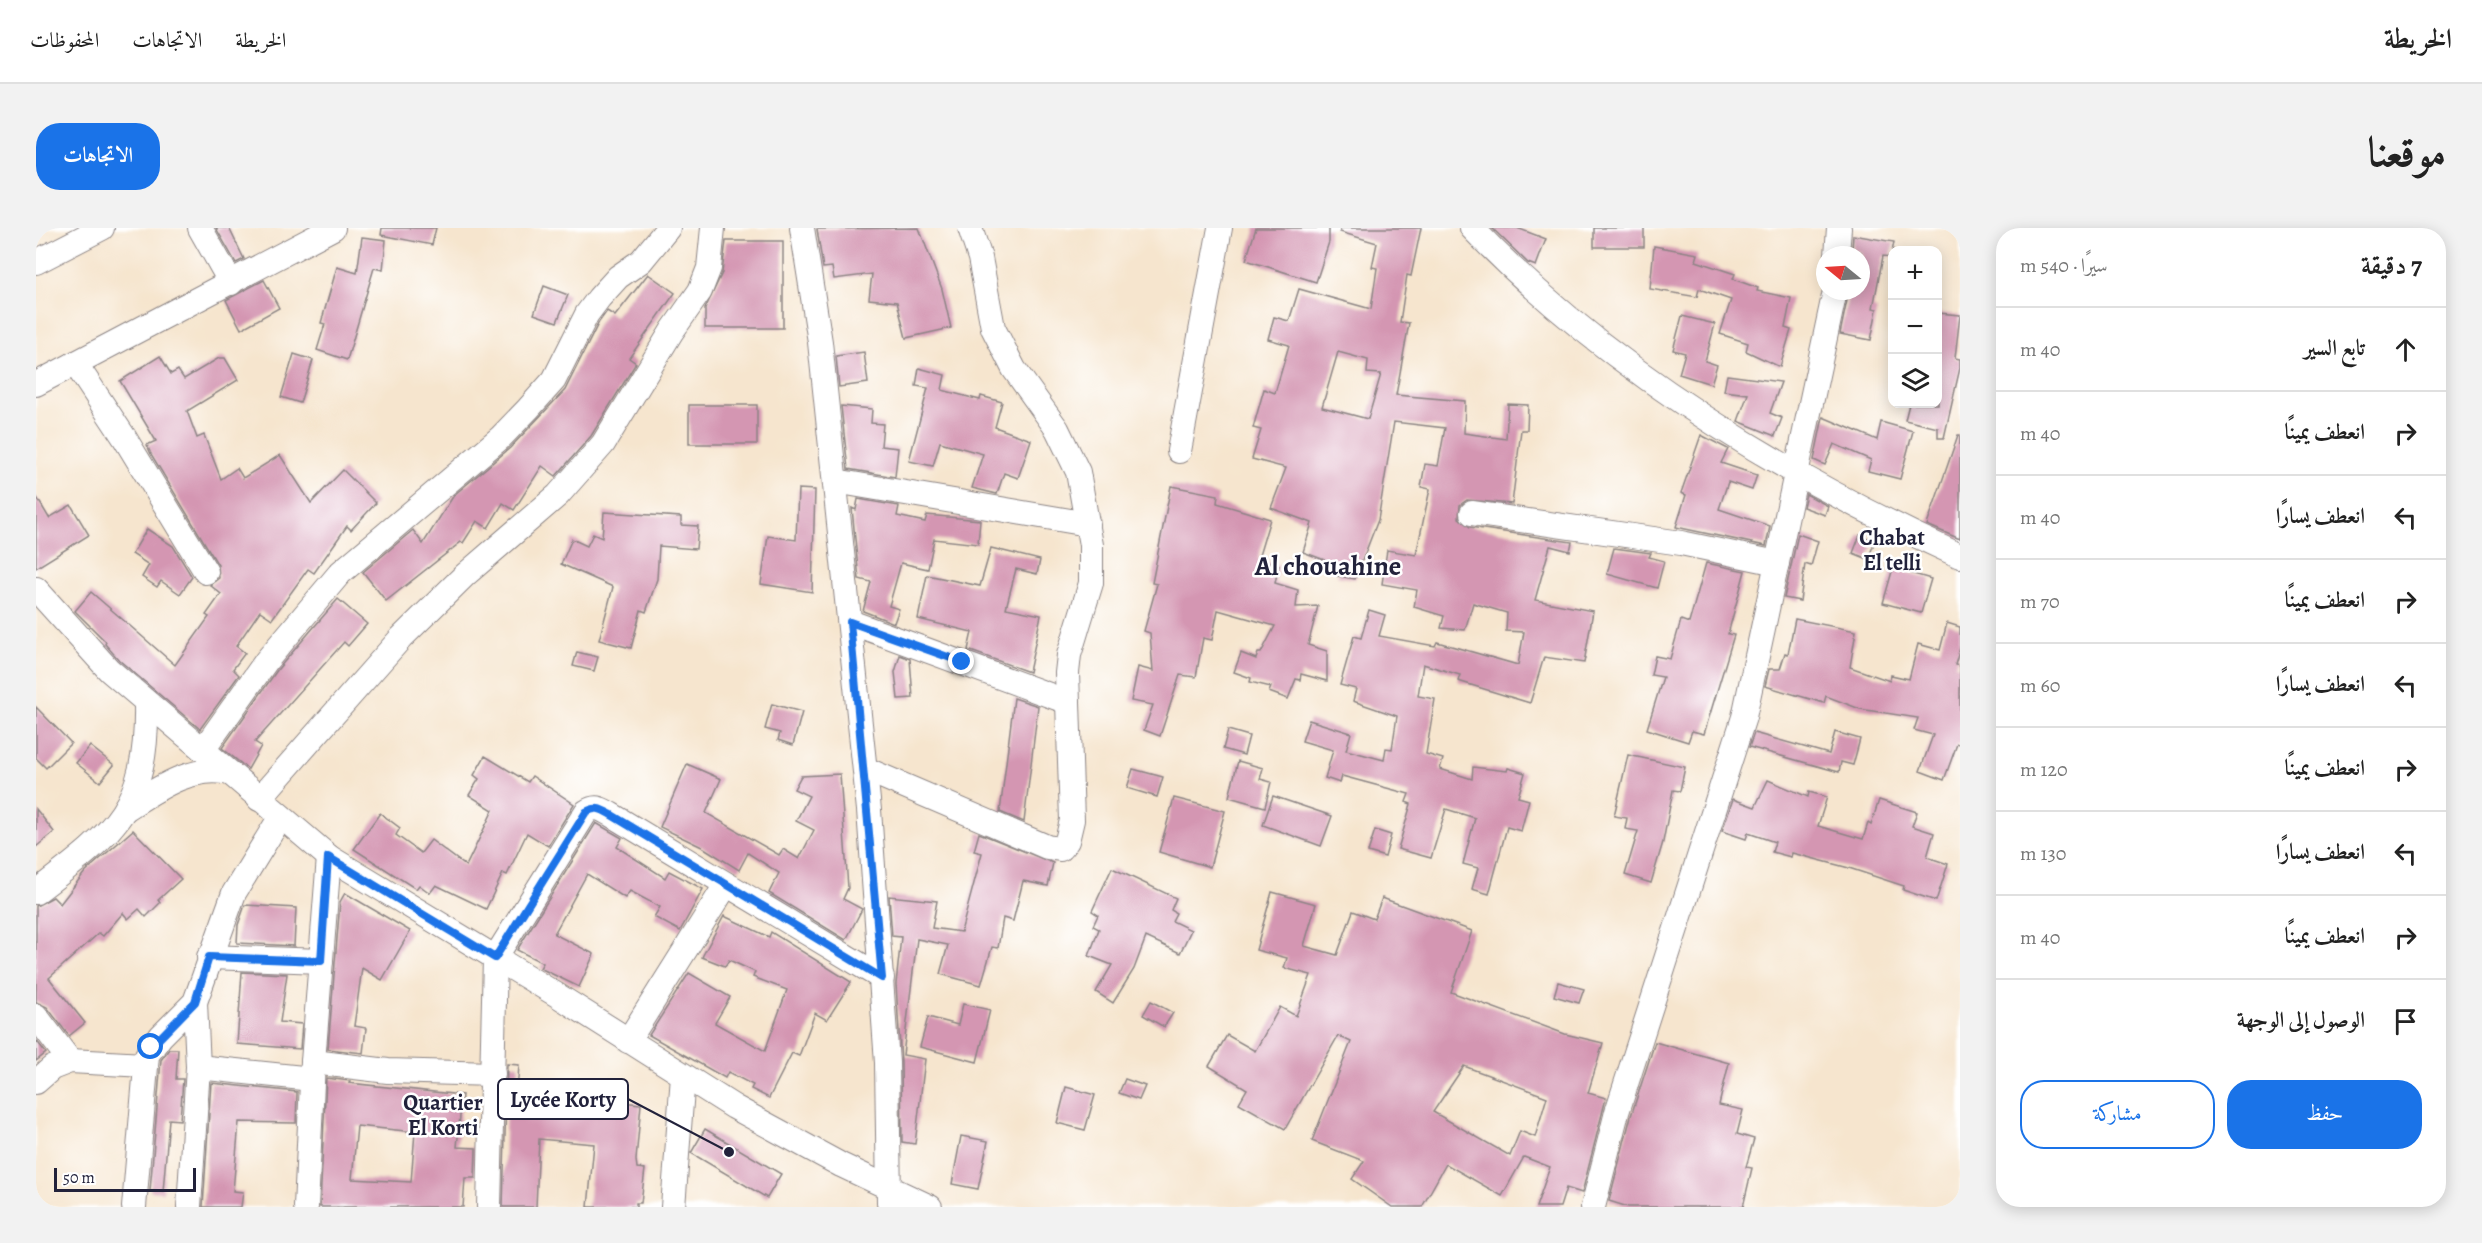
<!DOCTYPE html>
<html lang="ar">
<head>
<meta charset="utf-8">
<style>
	:root { --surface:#fff; --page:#f2f2f2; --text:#222; --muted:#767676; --line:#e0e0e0; --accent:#1a73e8 }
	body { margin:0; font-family:Alegreya,Amiri,serif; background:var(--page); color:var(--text); direction:rtl }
	.controls { position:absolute; right:18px; top:18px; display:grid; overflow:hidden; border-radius:12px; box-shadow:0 3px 15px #0003 }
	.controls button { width:54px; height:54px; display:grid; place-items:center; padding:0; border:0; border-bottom:2px solid var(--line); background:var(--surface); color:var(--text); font:30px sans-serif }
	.compass { position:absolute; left:1780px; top:18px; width:54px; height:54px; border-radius:50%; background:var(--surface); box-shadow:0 3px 15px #0003; rotate:288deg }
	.scale { position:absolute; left:18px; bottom:15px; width:142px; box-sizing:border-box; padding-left:6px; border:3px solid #22223b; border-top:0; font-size:16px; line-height:21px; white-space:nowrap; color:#22223b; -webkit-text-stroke:4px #fff; paint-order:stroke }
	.stop { position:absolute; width:18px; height:18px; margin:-14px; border:4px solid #1a73e8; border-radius:50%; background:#fff }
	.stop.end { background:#1a73e8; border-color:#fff; box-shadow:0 2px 6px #0008 }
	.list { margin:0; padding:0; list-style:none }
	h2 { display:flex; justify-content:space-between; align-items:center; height:78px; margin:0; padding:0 24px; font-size:26px }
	h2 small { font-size:20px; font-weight:400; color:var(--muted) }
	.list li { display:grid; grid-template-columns:39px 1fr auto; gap:18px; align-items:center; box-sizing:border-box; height:84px; padding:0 24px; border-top:2px solid var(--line) }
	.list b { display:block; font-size:22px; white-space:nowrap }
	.list em { font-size:20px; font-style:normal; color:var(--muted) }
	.actions { display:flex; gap:12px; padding:18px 24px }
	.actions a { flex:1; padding:14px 0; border:2px solid var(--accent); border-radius:24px; text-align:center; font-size:21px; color:var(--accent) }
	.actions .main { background:var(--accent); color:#fff }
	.icon { flex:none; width:33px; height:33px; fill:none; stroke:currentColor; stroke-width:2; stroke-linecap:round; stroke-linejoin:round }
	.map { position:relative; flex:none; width:1924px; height:979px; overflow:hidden; direction:ltr; border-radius:24px }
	header { display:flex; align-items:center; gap:36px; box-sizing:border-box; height:84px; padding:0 30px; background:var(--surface); border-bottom:2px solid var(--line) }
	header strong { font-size:28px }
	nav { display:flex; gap:33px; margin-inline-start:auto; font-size:21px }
	.intro { display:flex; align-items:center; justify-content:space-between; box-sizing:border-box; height:144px; padding:0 36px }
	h1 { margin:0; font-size:42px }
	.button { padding:15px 27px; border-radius:24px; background:var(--accent); color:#fff; font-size:21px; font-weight:700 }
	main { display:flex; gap:36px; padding:0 36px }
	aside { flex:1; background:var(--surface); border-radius:24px; box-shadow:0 3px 15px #0003 }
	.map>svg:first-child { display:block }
	.building { fill:#d496b2; fill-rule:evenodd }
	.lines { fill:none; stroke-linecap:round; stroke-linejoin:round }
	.minor-casing { stroke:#8c8484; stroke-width:26 }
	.minor { stroke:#fff; stroke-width:24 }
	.route { stroke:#1a73e8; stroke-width:8 }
	.labels { text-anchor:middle; stroke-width:5; stroke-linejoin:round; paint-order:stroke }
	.neighbourhood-label { font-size:22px; font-weight:bold; fill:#22223b; stroke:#fff }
	.district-label { font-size:27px; font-weight:bold; fill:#22223b; stroke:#fff }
	.leader { fill:none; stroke:#22223b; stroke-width:2 }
	.callout-dot { fill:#22223b; stroke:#fff; stroke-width:2 }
	.callout { fill:#fff; stroke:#22223b; stroke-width:2 }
	.callout-label { font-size:22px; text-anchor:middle; font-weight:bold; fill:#22223b }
</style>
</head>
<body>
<header>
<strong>الخريطة</strong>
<nav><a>الخريطة</a><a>الاتجاهات</a><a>المحفوظات</a></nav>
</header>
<div class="intro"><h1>موقعنا</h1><a class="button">الاتجاهات</a></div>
<main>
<aside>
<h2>7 دقيقة<small>سيرًا · 540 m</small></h2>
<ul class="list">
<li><svg class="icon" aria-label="ahead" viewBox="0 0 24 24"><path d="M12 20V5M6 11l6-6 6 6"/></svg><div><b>تابع السير</b></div><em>40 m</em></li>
<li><svg class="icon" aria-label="right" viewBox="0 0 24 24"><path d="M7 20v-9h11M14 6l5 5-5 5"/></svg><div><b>انعطف يمينًا</b></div><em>40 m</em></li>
<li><svg class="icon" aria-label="left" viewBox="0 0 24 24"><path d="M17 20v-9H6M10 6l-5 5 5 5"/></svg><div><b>انعطف يسارًا</b></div><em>40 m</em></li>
<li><svg class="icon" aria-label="right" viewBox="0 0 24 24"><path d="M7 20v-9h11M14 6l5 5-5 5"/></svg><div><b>انعطف يمينًا</b></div><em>70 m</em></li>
<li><svg class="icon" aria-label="left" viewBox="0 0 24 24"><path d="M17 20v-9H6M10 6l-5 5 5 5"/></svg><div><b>انعطف يسارًا</b></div><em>60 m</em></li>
<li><svg class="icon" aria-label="right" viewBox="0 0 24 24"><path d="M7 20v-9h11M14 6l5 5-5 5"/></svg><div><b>انعطف يمينًا</b></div><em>120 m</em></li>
<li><svg class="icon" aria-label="left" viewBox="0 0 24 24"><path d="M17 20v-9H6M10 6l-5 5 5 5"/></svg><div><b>انعطف يسارًا</b></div><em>130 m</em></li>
<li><svg class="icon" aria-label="right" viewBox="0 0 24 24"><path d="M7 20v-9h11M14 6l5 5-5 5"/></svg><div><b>انعطف يمينًا</b></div><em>40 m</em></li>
<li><svg class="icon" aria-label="arrive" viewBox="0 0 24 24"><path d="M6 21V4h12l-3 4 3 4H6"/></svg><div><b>الوصول إلى الوجهة</b></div></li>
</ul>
<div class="actions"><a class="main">حفظ</a><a>مشاركة</a></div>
</aside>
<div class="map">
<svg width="1924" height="979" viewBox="0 0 1924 979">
	<rect width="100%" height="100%" fill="#fff"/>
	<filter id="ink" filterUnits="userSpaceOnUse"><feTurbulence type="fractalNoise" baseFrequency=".0167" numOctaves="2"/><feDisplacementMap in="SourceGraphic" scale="12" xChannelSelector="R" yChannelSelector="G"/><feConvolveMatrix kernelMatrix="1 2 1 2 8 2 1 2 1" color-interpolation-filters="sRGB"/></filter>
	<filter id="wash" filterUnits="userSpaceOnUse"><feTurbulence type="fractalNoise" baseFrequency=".008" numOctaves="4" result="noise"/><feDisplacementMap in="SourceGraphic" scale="24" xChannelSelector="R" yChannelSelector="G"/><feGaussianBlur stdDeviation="1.35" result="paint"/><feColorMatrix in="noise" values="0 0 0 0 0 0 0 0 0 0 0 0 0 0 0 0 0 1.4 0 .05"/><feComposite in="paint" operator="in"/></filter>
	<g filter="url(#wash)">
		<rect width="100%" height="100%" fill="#f6e5ce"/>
		<g id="blocks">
			<g class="building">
				<polygon points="180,0 193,0 208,31 200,35"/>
				<polygon points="346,0 400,0 396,17 345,7"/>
				<polygon points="883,0 906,61 915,100 870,110 861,74 833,71 836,46 798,51 796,39 787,40 781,1"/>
				<polygon points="1220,0 1293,0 1293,14 1280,54 1210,32"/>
				<path d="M1304,0h81l-10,48 -4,-1 -7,47 9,1 -13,72 69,6 -1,32 42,6 2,-35 20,1 -1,25h-6l-9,74 -45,-4 -7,5 -1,13 11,9 102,15 -2,9 -20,-5 -15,54 58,11 -9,52 -40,-6 -14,46 -72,-22 2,-6 -37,-11 -5,32 17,3 -9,55 17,5 -3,10 32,10 1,-12 34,4 1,-3 17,5 -7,24 11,3 -8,31 -14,-4 -18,67 -17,-5 6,-21 -15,-4 12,-46 -29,-9 -15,49 -33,-9 13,-45 -5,-2 3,-8 -67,-18 -2,7 -15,-5 8,-28 -31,-9 7,-21 42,13 -5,17 38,10 2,-12 6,1 5,-33 -44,-15 3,-12 -16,-4 14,-49 7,2 8,-28 16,5 -6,21 56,10 2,-4 81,23 6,-33 -18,-1 1,-18 -34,-10 -8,27 -24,-2 3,-12 -30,-9 3,-17 -35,-6 5,-34 29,5 14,-66 -9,-2 4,-23 13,2 7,-38 -51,-6 -16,98 -23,59 -18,-3 4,-10 -38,-14 9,-29 -41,-15 15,-40 -34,-9 9,-29 -8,-2 11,-39 11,4 14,-48 -21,-6 6,-22 15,4 10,-32 72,20 6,-41 -5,-1 5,-24 -37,-11zM1302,124l30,8 -1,13 14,1 -13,45 -46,-12z"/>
				<polygon points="1456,0 1481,0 1510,11 1500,38 1492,35"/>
				<rect x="1558" y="0" width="50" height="19"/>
				<polygon points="1817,7 1858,14 1855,29 1847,28 1837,80 1841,81 1835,112 1804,106 1813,63 1825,63 1825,24 1816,22"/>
				<polygon points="326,9 350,12 347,42 338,40 311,132 281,122 289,96 285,95 301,39 321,45"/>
				<polygon points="690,13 747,13 747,100 669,100 669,81 686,45"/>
				<polygon points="1618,18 1662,26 1660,33 1699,46 1697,51 1722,60 1721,63 1755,70 1749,100 1755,102 1744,139 1710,123 1712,115 1684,106 1695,72 1663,61 1661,69 1614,61"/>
				<polygon points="612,46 639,65 593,130 600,135 555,208 520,248 506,238 478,282 467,275 452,300 441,293 427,315 425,314 350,373 327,344 377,302 387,316 418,267 474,220 529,162 563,94 571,83 579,88"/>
				<polygon points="228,52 243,80 205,101 190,72"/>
				<polygon points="508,58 532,67 521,94 498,86"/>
				<polygon points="1902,85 1924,87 1919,130 1924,131 1924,140 1908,210 1902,210 1902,200 1869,192 1873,176 1902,176"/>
				<polygon points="1646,88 1679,96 1669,133 1681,137 1675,156 1643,146 1649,125 1637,122"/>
				<polygon points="828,124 832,155 803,159 800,128"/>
				<polygon points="258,126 277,132 264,175 245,169"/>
				<polygon points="124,128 135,146 142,142 148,151 183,130 189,130 202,152 151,183 161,210 168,207 185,251 201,240 207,250 244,227 275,275 307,242 340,275 315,302 311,298 278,345 272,341 236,391 224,383 200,418 209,425 197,441 203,447 164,501 83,432 69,416 70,414 39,383 55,364 139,437 173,389 170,387 185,366 174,357 183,350 182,337 115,226 111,217 120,213 84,153"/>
				<polygon points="883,140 909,147 906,162 944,172 945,168 966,174 959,199 995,212 982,250 968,245 961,266 936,260 947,226 904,214 897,238 873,233 892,160 880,158"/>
				<polygon points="1691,147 1745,154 1734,185 1746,190 1739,208 1702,193 1712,166 1688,163"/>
				<rect x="653" y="177" width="68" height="39"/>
				<polygon points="805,178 836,181 835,195 847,196 845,218 862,220 859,249 812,241"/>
				<polygon points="1787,189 1841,212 1845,194 1877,203 1864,251 1832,243 1835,232 1798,216 1789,237 1778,232"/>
				<polygon points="1665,207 1692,221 1685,235 1721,247 1716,262 1692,254 1683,281 1734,298 1730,318 1640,299 1650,267 1645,265"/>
				<polygon points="1922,207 1924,207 1924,311 1891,297"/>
				<polygon points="1135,258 1182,267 1181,275 1234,291 1222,331 1243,337 1239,355 1262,362 1260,379 1282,378 1272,417 1291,423 1291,453 1265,446 1264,452 1260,451 1252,471 1233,464 1235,459 1214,454 1215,450 1198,444 1205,425 1220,431 1222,425 1225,425 1239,398 1182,382 1176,412 1167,410 1160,449 1144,447 1124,508 1108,502 1117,477 1095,473 1102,439 1117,443 1114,405 1108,403 1121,356 1116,355"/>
				<polygon points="762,261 779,262 776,364 725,356 732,308 760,312"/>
				<polygon points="1770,266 1792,278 1789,287 1767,279"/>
				<polygon points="0,268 13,290 35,277 53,307 0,340"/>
				<polygon points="822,271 863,278 861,288 889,294 891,287 944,292 942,316 898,311 892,341 865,335 853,378 863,381 858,395 827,383 835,354 823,351 816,280 820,282"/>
				<polygon points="568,284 645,289 645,297 662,298 660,321 623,318 621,351 610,384 605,382 595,420 563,412 577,359 525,336 536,311 551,318 557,306 566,310"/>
				<polygon points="111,301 137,318 156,349 144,366 125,353 121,359 106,349 113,337 96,326"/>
				<polygon points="1762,306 1782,313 1775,338 1769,336 1764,373 1748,370"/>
				<polygon points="1824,307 1839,313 1832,331 1817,325"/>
				<polygon points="955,320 1004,332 1001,346 980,341 970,380 1005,387 993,444 932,422 936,404 882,391 891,347 944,358"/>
				<polygon points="1578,320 1615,325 1613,329 1628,333 1621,360 1571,346"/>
				<polygon points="1670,335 1709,343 1692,406 1698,407 1668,506 1656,503 1652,514 1611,501 1627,449 1615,447 1619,428 1634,431 1645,392 1653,395"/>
				<polygon points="1857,340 1895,351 1885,385 1847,375"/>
				<polygon points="302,371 331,396 312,418 308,414 219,514 225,518 212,541 186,520 242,441"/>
				<polygon points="1759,391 1820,403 1814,439 1854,453 1855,447 1873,451 1882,416 1904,422 1911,395 1924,399 1924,420 1919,437 1924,438 1924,516 1921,516 1908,552 1884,543 1897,507 1878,502 1882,490 1824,481 1790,468 1788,475 1729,458 1733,441 1744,441 1749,425 1752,426"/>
				<polygon points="541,424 562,429 558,443 537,438"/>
				<polygon points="864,427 874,431 877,470 862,471 859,444"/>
				<polygon points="978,470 1002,478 988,594 964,584"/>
				<polygon points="736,476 766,484 757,517 742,512 744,505 729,501"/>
				<polygon points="0,479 35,515 10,540 0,530"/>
				<polygon points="1192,502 1213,508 1208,527 1187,521"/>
				<polygon points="1799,504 1824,511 1817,537 1805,534 1803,544 1713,519 1718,505 1793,526"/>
				<polygon points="54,518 78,537 64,554 40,535"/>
				<polygon points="1592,527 1649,539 1644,563 1637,562 1627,614 1615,655 1589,647 1602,603 1589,601 1591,590 1578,588"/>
				<polygon points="449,528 492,554 496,548 538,576 512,618 491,605 471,647 467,645 450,681 400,657 394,665 383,657 380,661 318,621 344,585 364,600 360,607 385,625 395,612 430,638 457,582 433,567 443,551 438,547"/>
				<polygon points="1202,533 1227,540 1224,551 1235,554 1229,579 1193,569"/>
				<polygon points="651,536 685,551 670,585 743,627 747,621 763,631 778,602 760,593 773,568 758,561 765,548 804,546 812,660 807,671 826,681 810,712 733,665 743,645 712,625 703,642 668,620 624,599"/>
				<polygon points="1097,541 1127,549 1121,569 1091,560"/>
				<polygon points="1732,552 1772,569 1773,564 1791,569 1782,598 1827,611 1832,595 1835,597 1843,572 1881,584 1876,598 1898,605 1891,629 1912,636 1900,673 1867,662 1868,658 1813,640 1756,625 1755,629 1736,624 1739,614 1712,605 1710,611 1686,603 1697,571 1719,579"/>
				<polygon points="1237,568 1296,588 1285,618 1227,597"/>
				<polygon points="1138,570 1189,583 1174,639 1123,624"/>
				<polygon points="0,581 18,604 0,619"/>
				<polygon points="560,595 586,610 581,619 629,650 633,643 667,661 644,703 618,689 624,679 594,663 589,670 551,646 518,706 558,726 543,759 508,742 504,740 507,735 481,722"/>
				<polygon points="97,602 145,651 122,672 124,675 110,689 103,681 92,691 87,685 67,708 63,705 13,750 49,795 33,808 11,779 0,774 0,678 17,669 24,676 49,644"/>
				<polygon points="1339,602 1355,607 1349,629 1332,624"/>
				<polygon points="943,605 1017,635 1012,658 987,653 977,693 967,690 962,720 956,719 945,757 904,746 912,717 881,711 867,827 889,831 879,916 866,914 865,834 860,756 865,709 856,708 853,668 901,673 896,700 925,704 946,625 938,623"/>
				<polygon points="1076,640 1140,670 1135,682 1140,685 1136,693 1155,702 1144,725 1110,709 1098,741 1077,775 1060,764 1076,737 1053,728 1063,701 1057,698 1062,687 1056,683"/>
				<path d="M1236,664l44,12 -12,42 33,9 16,-44 21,8 8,-21 90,33 -21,61 114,42 38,9 -15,50 18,5 -24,95 -16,-5 -6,19h-24l14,-40 -26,-10 -22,39 -56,-32 -24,43h-30l-40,-28 12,-18 -52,-20 39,-99 -13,-6 -53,93 -46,-26 8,-14 -38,-23 18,-31 28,16 25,-44 16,9 15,-41 -27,-7 3,-10 -31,-8zM1428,838l83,31 -12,40 -15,-6 -10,25 -77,-44z"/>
				<polygon points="309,665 374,703 346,752 326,740 318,798 330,800 327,825 292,821 304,674"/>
				<polygon points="209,677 260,680 258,718 201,715 202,697"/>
				<polygon points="688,688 733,709 735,704 815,754 791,792 779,785 763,828 756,825 733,870 715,861 717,857 692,844 689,850 613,807 653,745 694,769 679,795 729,823 751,762 717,749 719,744 693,732 689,738 666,729"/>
				<polygon points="206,744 251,746 244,794 266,796 264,821 201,816"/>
				<polygon points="1522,754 1548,761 1543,775 1518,768"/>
				<polygon points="1115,773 1137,785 1128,799 1107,787"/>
				<polygon points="927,776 954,782 941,834 884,819 892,789 922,797"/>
				<polygon points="0,812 10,825 0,833"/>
				<polygon points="1619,814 1693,835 1683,877 1707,882 1701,906 1718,911 1710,939 1716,940 1707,979 1592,979 1573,973 1595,888"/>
				<polygon points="133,821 142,821 140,851 147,851 144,892 133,891 127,964 114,963 125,832"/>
				<polygon points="471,836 483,837 481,865 553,874 553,871 605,876 600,932 601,940 609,941 605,975 600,975 600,979 552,979 558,916 503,911 500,979 467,979"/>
				<path d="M290,850l24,3 -1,2 113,12 -5,52 19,1 -1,30h-10l-2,29h-143zM321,898l58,6 -4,50 -59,-3z"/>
				<polygon points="1089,851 1109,858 1103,872 1083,865"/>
				<polygon points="175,855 261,864 260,895 203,894 197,963 207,964 205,979 167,979"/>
				<polygon points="1030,859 1059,867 1049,902 1021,895"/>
				<polygon points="669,901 745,946 731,970 655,925"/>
				<polygon points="925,908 952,913 942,961 916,956"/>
			</g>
		</g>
	</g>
	<g filter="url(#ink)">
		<use href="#blocks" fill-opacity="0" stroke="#8c8484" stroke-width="1.5"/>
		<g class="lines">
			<defs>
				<g id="minor">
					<polyline points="164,0 195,55"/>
					<polyline points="766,0 784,114 833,582 851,835 853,974"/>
					<path d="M1436,0c136,142 311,247 488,328"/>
					<polyline points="1801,27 1803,0"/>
					<polyline points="0,34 66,0"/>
					<polyline points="39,135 88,209 170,344"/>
					<polyline points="0,156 297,0"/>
					<polyline points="1143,223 1184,0"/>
					<polyline points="799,253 1052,296"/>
					<polyline points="1436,285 1645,315 1741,335"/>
					<polyline points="0,361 73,442 293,629 521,767 698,879 805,937 894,979"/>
					<polyline points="814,394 1032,474"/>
					<polyline points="167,522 231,432 304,345 464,210 492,181 518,152 551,86 563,70 582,49 605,33 632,0"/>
					<polyline points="829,541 1011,619 1024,621 1031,613 1036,592 1031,445 1033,427 1055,355 1055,317 1042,244 1021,201 978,141 957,100 944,30 934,0"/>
					<polyline points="223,571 365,410 429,347 522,267 567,216 636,103 664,63 673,40 677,0"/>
					<path d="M90,581c31,-20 66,-45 104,-36"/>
					<path d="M0,664c78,-60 112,-83 110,-188"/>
					<polyline points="173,729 285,733"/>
					<polyline points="0,788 34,833"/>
					<polyline points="592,813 690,657"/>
					<polyline points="277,834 352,843 457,846"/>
					<polyline points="162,839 276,851"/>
					<polyline points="0,854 16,840 34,833 109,837"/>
					<polyline points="98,979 111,827 125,808 159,774 198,665 244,590"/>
					<polyline points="153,979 162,839 159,774"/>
					<polyline points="270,979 277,834 293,629"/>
					<path d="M453,979l6,-249 91,-146c10,-7 15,-3 24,2l272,164"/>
					<polyline points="637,979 647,848"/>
					<polyline points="1557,979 1581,884 1708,489 1799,63"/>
				</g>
			</defs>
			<use href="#minor" class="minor-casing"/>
			<use href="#minor" class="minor"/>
		</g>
	</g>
	<g class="lines" filter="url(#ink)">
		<path class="route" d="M115,819l44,-45 14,-45 112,4 7,-104 167,101 91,-146c10,-6 15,-3 24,2l272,164 -32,-356 112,40"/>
	</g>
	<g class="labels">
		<g class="neighbourhood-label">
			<text x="1856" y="317">Chabat<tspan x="1856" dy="25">El telli</tspan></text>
			<text x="407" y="882">Quartier<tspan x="407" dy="25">El Korti</tspan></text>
		</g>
		<g class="district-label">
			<text x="1292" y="347">Al chouahine</text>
		</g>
	</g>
	<path class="leader" d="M693 924L592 871"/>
	<circle class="callout-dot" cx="693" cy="924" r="6"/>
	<rect class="callout" x="462" y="851" width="130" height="40" rx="6"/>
	<g class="callout-label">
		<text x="527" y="879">Lycée Korty</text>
	</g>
</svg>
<div class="controls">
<button>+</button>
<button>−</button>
<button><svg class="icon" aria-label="layers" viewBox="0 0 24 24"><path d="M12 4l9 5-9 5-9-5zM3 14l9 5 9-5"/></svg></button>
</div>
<svg class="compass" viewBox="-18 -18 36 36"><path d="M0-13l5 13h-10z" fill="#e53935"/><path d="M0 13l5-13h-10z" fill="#767676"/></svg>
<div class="scale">50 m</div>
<div class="stop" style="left:115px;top:819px"></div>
<div class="stop end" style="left:926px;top:434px"></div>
</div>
</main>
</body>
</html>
